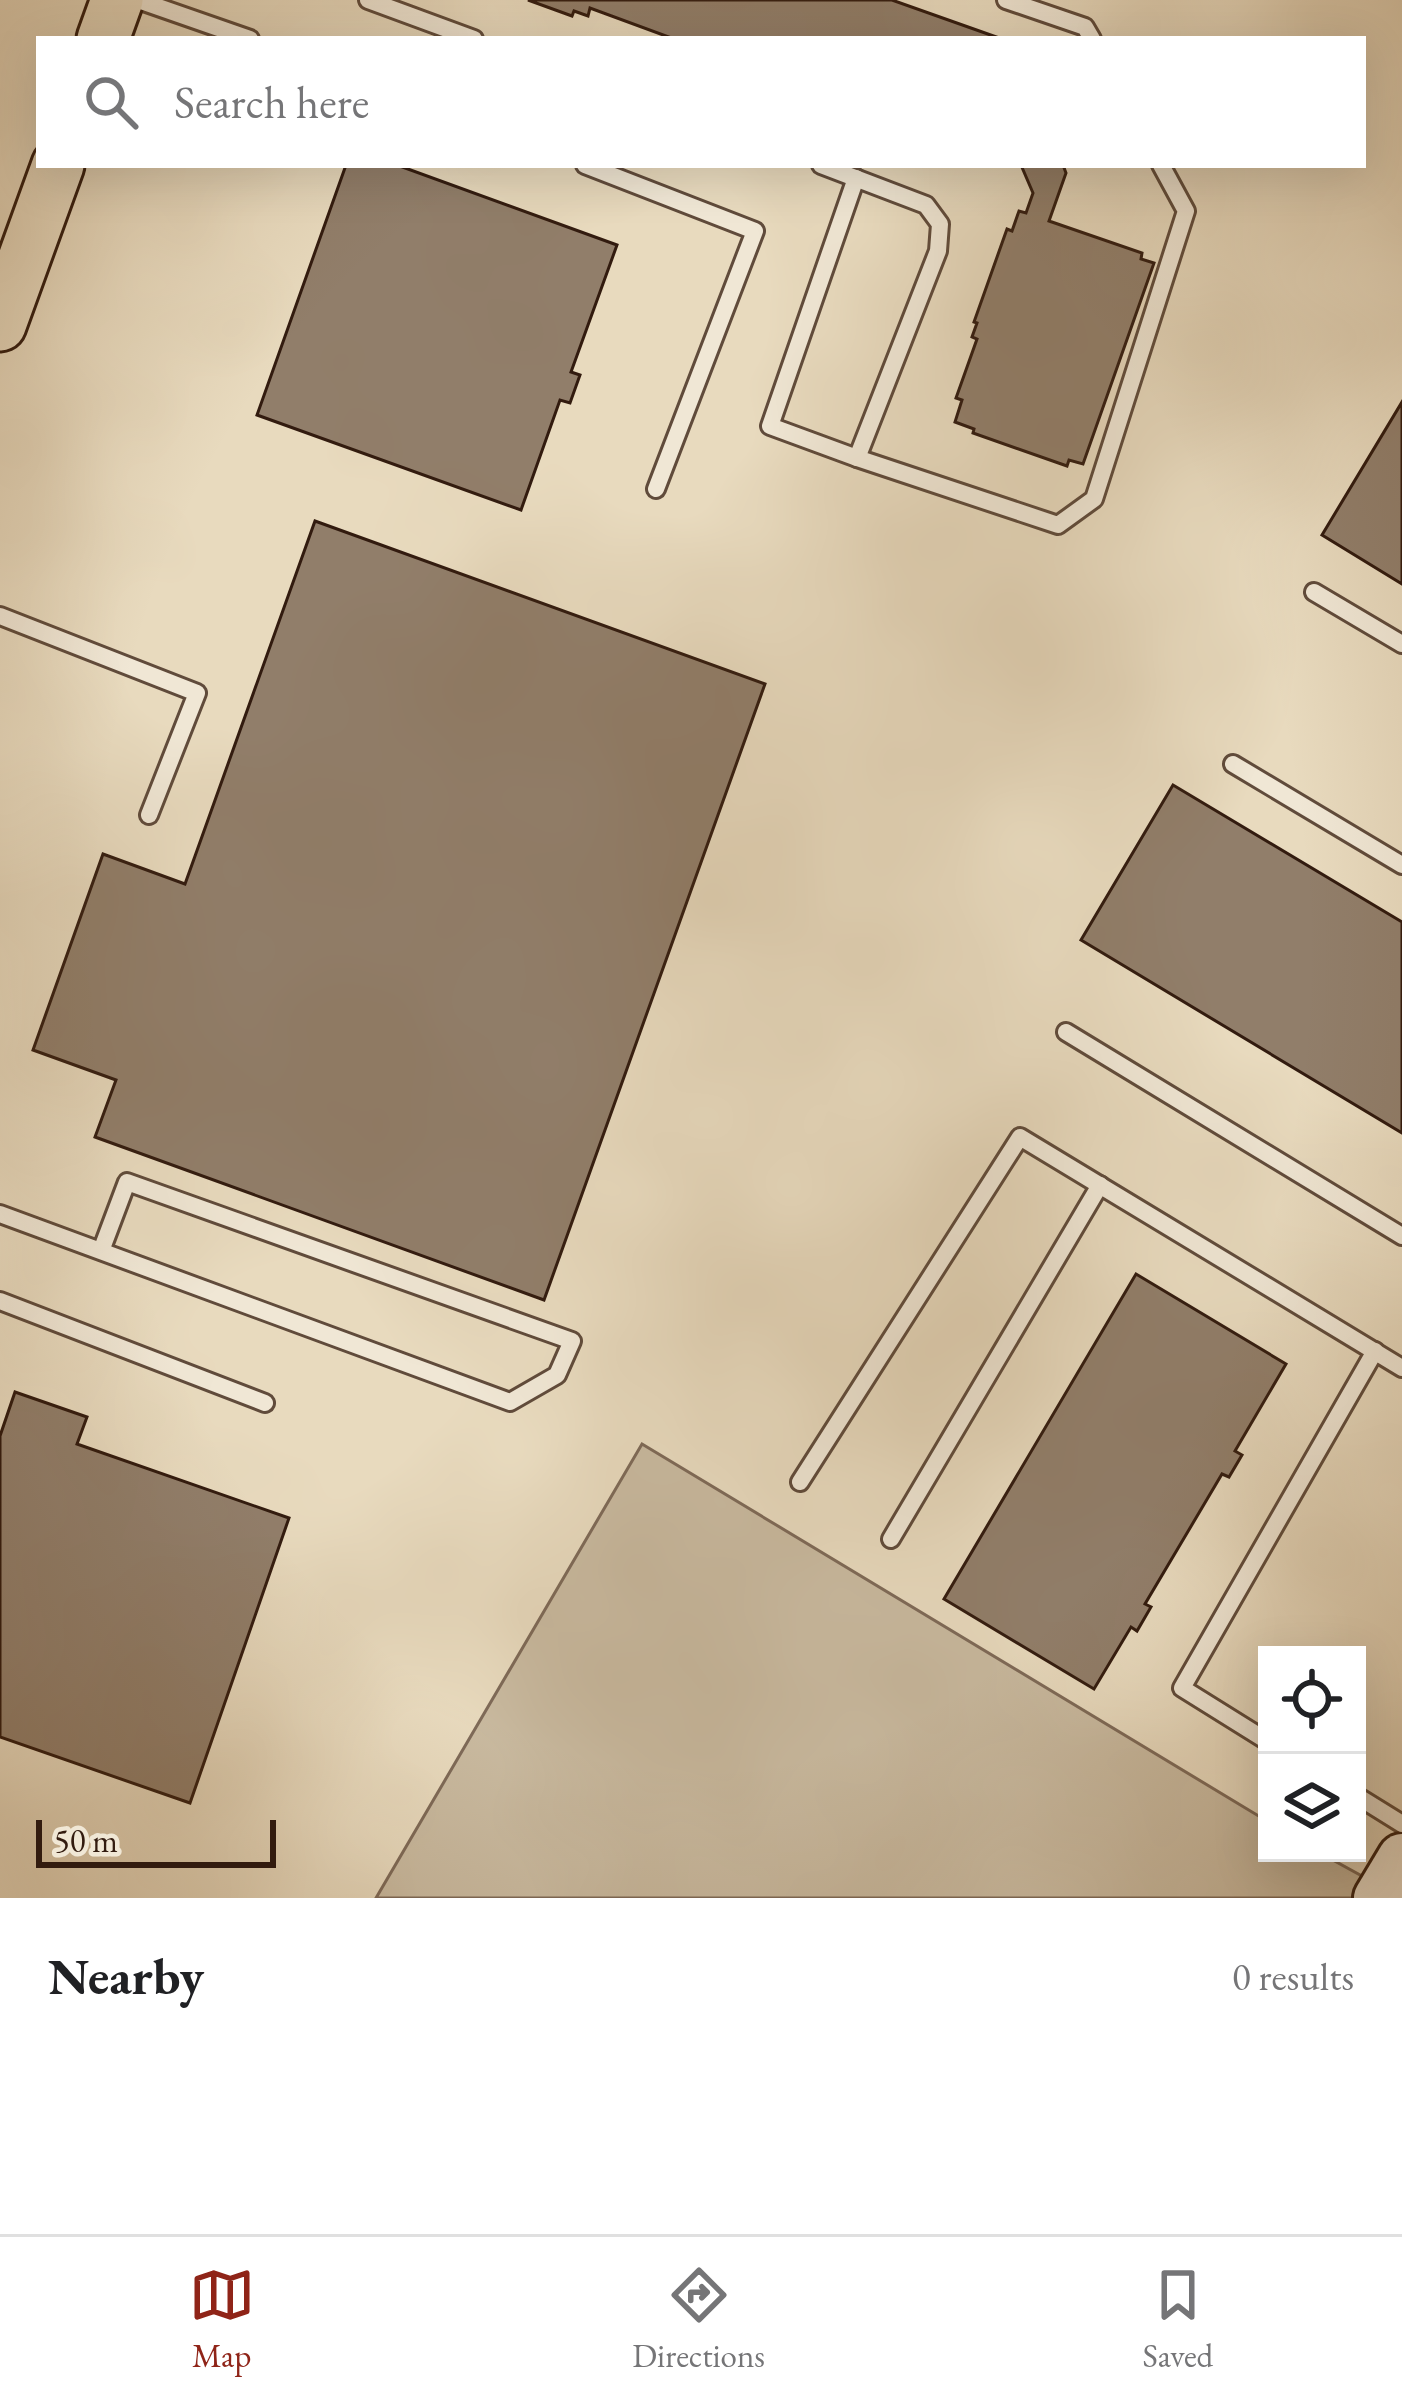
<!DOCTYPE html>
<html lang="en">
<head>
<meta charset="utf-8">
<style>
	:root { --surface:#fff; --page:#f2f2f2; --text:#202124; --muted:#757577; --line:#e0e0e0; --accent:#8f2418 }
	body { margin:0; font-family:"EB Garamond",serif; background:var(--page); color:var(--text) }
	.controls { position:absolute; right:36px; bottom:36px; display:grid; overflow:hidden; border-radius:0px; box-shadow:0 12px 48px #0002 }
	.controls button { width:108px; height:108px; display:grid; place-items:center; padding:0; border:0; border-bottom:3px solid var(--line); background:var(--surface); color:var(--text); font:60px sans-serif }
	.scale { position:absolute; left:36px; bottom:30px; width:240px; box-sizing:border-box; padding-left:12px; border:6px solid #321b0f; border-top:0; font-size:33px; line-height:42px; white-space:nowrap; color:#321b0f; -webkit-text-stroke:9px #f0e7d5; paint-order:stroke }
	.list { margin:0; padding:0; list-style:none }
	h2 { display:flex; justify-content:space-between; align-items:center; height:156px; margin:0; padding:0 48px; font-size:51px }
	h2 small { font-size:39px; font-weight:400; color:var(--muted) }
	.icon { flex:none; width:66px; height:66px; fill:none; stroke:currentColor; stroke-width:2; stroke-linecap:round; stroke-linejoin:round }
	.map { position:relative; flex:none; width:1402px; height:1898px; overflow:hidden }
	.search { position:absolute; background:var(--surface); box-shadow:0 12px 48px #0002; left:36px; right:36px; top:36px; height:132px; display:flex; align-items:center; gap:30px; box-sizing:border-box; padding:0 42px; border-radius:0px; color:var(--muted); font-size:45px }
	.sheet { height:336px; background:var(--surface) }
	nav { display:flex; justify-content:space-around; align-items:center; box-sizing:border-box; height:168px; border-top:3px solid var(--line); background:var(--surface); font-size:33px; color:var(--muted) }
	nav a { display:grid; justify-items:center; gap:6px }
	nav .on { color:var(--accent) }
	.map>svg:first-child { display:block }
	.green { fill:#c9baa0; stroke:#7e6a58; stroke-width:3 }
	.building { fill:#917e6a; stroke:#321b0f; stroke-width:3 }
	.lines { fill:none; stroke-linecap:round; stroke-linejoin:round }
	.lane-casing { stroke:#604b3b; stroke-width:22 }
	.secondary-casing { stroke:#321b0f; stroke-width:54 }
	.primary-casing { stroke:#321b0f; stroke-width:57 }
	.lane { stroke:#f0e7d5; stroke-width:16 }
	.secondary { stroke:#f0e7d5; stroke-width:48 }
	.primary { stroke:#e8dabe; stroke-width:51 }
</style>
</head>
<body>
<div class="map">
<svg width="1402" height="1898" viewBox="0 0 1402 1898">
	<rect width="100%" height="100%" fill="#e8dabe"/>
	<filter id="stains"><feTurbulence type="fractalNoise" baseFrequency=".00167" numOctaves="4"/><feColorMatrix values="0 0 0 0 .2 0 0 0 0 .09 0 0 0 0 .02 0 0 0 .5 -.17"/></filter>
	<radialGradient id="worn" r=".72"><stop offset=".6" stop-color="#630" stop-opacity="0"/><stop offset="1" stop-color="#630" stop-opacity=".3"/></radialGradient>
	<polygon class="green" points="642,1444 1267,1821 1267,1853 1320,1853 1402,1898 376,1898"/>
	<g class="building">
		<polygon points="528,0 892,0 1002,39 674,39 590,8 588,16 574,11 572,16"/>
		<polygon points="346,165 397,165 617,245 571,372 580,375 570,403 560,400 521,510 257,415"/>
		<polygon points="1021,165 1063,165 1066,173 1049,221 1142,253 1141,259 1154,263 1083,464 1069,460 1067,466 973,433 974,429 955,422 962,400 956,398 977,339 972,337 977,323 974,322 1007,229 1012,231 1019,211 1026,213 1033,193"/>
		<polygon points="1402,402 1402,584 1322,535"/>
		<polygon points="315,521 765,684 544,1300 95,1137 116,1080 33,1050 103,854 185,884"/>
		<polygon points="1173,785 1402,922 1402,1133 1081,940"/>
		<polygon points="1136,1274 1286,1364 1235,1451 1242,1455 1229,1477 1222,1474 1145,1604 1151,1607 1137,1631 1131,1627 1094,1689 944,1599"/>
		<polygon points="15,1392 87,1417 77,1444 289,1518 190,1803 0,1737 0,1436"/>
	</g>
	<g class="lines">
		<defs>
			<g id="lane">
				<polyline points="138,0 250,39"/>
				<polyline points="368,0 474,39"/>
				<polyline points="1006,0 1085,27 1092,39"/>
				<polyline points="585,165 755,231 656,489"/>
				<polyline points="821,165 926,205 940,224 938,251 857,458 1058,525 1094,499 1186,211 1161,165"/>
				<polyline points="856,178 770,426 857,458"/>
				<polyline points="1314,592 1402,644"/>
				<polyline points="0,616 197,693 149,815"/>
				<polyline points="1233,764 1402,865"/>
				<polyline points="1066,1032 1402,1236"/>
				<polyline points="0,1214 510,1402 557,1375 572,1341 127,1182 101,1251"/>
				<polyline points="0,1301 265,1403"/>
				<polyline points="800,1482 1020,1137 1402,1368"/>
				<polyline points="891,1539 1100,1185"/>
				<polyline points="1267,1741 1182,1688 1375,1351"/>
				<polyline points="1357,1796 1402,1824"/>
			</g>
			<polyline id="secondary" points="1378,1898 1402,1858"/>
			<g id="primary">
				<polyline points="103,39 117,0"/>
				<polyline points="0,325 58,165"/>
			</g>
		</defs>
		<use href="#lane" class="lane-casing"/>
		<use href="#secondary" class="secondary-casing"/>
		<use href="#primary" class="primary-casing"/>
		<use href="#lane" class="lane"/>
		<use href="#secondary" class="secondary"/>
		<use href="#primary" class="primary"/>
	</g>
	<rect width="100%" height="100%" filter="url(#stains)"/>
	<rect width="100%" height="100%" fill="url(#worn)"/>
</svg>
<div class="controls">
<button><svg class="icon" aria-label="locate" viewBox="0 0 24 24"><circle cx="12" cy="12" r="6"/><path d="M12 2v4M12 18v4M2 12h4M18 12h4"/></svg></button>
<button><svg class="icon" aria-label="layers" viewBox="0 0 24 24"><path d="M12 4l9 5-9 5-9-5zM3 14l9 5 9-5"/></svg></button>
</div>
<div class="scale">50 m</div>
<div class="search"><svg class="icon" aria-label="search" viewBox="0 0 24 24"><circle cx="10" cy="10" r="6"/><path d="M15 15l6 6"/></svg>Search here</div>
</div>
<section class="sheet">
<h2>Nearby<small>0 results</small></h2>
<ul class="list">
</ul>
</section>
<nav>
<a class="on"><svg class="icon" aria-label="map" viewBox="0 0 24 24"><path d="M3 6l6-2 6 2 6-2v14l-6 2-6-2-6 2zM9 4v14M15 6v14"/></svg>Map</a>
<a><svg class="icon" aria-label="directions" viewBox="0 0 24 24"><path d="M12 3l9 9-9 9-9-9zM9 14v-3h6M13 9l2 2-2 2"/></svg>Directions</a>
<a><svg class="icon" aria-label="saved" viewBox="0 0 24 24"><path d="M7 4h10v16l-5-4-5 4z"/></svg>Saved</a>
</nav>
</body>
</html>
